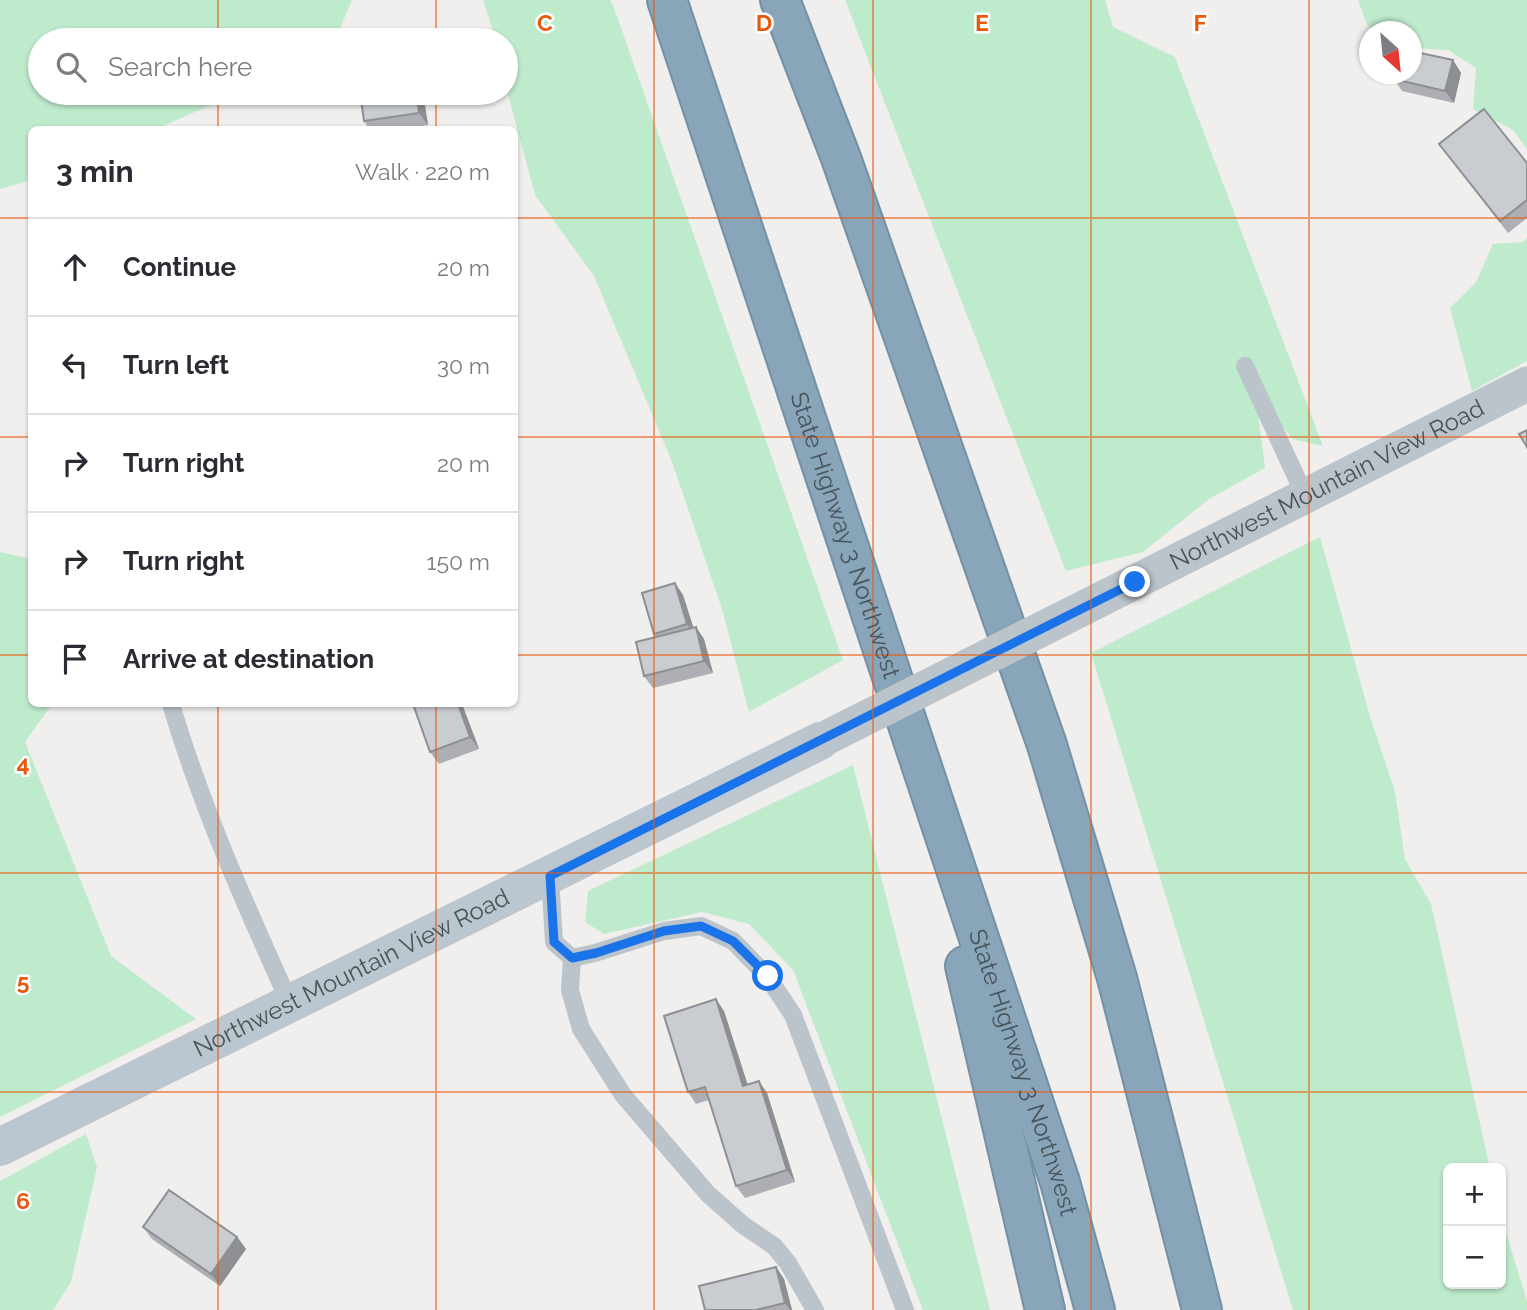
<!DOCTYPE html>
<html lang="en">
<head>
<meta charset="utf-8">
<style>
	:root { --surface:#fff; --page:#f2f2f3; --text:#2b2b33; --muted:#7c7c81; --line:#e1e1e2 }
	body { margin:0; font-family:Raleway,sans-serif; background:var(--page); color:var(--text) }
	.controls { position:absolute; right:21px; bottom:21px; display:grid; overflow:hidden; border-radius:10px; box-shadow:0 2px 5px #0004 }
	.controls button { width:63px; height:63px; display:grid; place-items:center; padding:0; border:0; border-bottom:2px solid var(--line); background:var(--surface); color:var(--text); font:35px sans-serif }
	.compass { position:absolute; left:1359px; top:21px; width:63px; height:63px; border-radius:50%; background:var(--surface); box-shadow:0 2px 5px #0004; rotate:153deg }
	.stop { position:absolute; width:21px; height:21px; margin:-16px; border:5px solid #1a73e8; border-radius:50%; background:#fff }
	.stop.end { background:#1a73e8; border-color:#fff; box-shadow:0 2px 7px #0008 }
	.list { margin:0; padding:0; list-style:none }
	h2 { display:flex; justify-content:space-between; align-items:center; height:91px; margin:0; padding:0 28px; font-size:30px }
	h2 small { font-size:23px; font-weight:400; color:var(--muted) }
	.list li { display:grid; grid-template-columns:46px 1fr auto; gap:21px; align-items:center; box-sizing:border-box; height:98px; padding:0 28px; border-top:2px solid var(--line) }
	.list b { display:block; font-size:26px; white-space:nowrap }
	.list em { font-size:23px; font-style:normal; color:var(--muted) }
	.icon { flex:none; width:38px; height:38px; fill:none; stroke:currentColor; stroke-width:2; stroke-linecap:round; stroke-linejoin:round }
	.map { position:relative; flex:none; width:1527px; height:1310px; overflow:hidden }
	.search { position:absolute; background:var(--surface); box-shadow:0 2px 5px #0004; left:28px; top:28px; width:490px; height:77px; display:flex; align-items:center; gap:18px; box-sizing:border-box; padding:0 24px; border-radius:38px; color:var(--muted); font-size:26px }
	.panel { position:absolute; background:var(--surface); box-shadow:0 2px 5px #0004; left:28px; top:126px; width:490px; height:581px; border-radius:10px }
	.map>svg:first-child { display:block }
	.green { fill:#bfebcd }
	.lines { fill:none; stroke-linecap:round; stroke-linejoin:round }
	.highway-casing { stroke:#7490a5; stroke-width:42 }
	.lane { stroke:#bbc4ca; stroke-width:18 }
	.street { stroke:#bbc4ca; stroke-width:35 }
	.secondary { stroke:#bbc6cf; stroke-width:38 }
	.highway { stroke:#89a5ba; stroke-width:38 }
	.street-bridge { stroke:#bbc4ca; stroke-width:35 }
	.wall { fill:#adafb4 }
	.shaded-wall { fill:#8d8f92 }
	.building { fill:#c9ccd1; stroke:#8d8f92; stroke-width:2 }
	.route { stroke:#1a73e8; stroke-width:9 }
	.grid { fill:none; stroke:#e8590c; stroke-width:2; stroke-opacity:0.55 }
	.labels { text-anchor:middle; stroke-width:5; stroke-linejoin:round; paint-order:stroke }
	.street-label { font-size:24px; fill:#48535a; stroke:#fff }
	.grid-label { font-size:23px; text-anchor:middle; font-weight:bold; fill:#e8590c; stroke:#fff; stroke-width:5; stroke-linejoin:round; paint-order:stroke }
</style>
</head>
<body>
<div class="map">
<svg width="1527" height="1310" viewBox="0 0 1527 1310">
	<rect width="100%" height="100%" fill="#f1eeee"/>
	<g class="green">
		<polygon points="0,0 352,0 335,40 40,40 40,93 239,93 156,129 32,130 31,180 0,189"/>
		<polygon points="483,0 610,0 613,5 843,660 749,712 722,609 672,462 594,276 535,195 506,87 506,40 496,40"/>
		<polygon points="845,0 1105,0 1113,27 1175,57 1323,446 1292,439 1255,389 1265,468 1209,499 1143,552 1066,571"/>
		<polygon points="1358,0 1527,0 1527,149 1513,130 1473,109 1476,68 1448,50 1412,48 1412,32 1374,31 1367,25"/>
		<polygon points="1527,238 1527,361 1472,391 1450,308 1476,282 1493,244 1522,242"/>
		<polygon points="1320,537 1371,720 1395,792 1405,859 1431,904 1490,1168 1448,1168 1448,1284 1501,1284 1501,1216 1527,1301 1527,1310 1293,1310 1091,653"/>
		<polygon points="0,552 31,559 32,704 52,704 25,742 111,956 196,1019 0,1117"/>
		<polygon points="853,765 990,1310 923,1310 793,970 749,924 702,912 604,934 585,922 588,891"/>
		<polygon points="86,1134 97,1167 71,1282 53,1310 0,1310 0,1181"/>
	</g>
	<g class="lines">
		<defs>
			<g id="highway">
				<path id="s3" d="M667,0l393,1182 35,128"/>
				<polyline points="780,0 841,158 1047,745 1117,978 1202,1310"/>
				<polyline points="965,966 1045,1310"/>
			</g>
		</defs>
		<use href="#highway" class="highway-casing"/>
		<g class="lane">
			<polyline points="1245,366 1305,496"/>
			<path d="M171,704c30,102 75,202 119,300"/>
			<polyline points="550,876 554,942 572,958 595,953 664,931 701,926 733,941 767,976 793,1015 905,1310"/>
			<polyline points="572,958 570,990 581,1029 623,1095 708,1194 743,1225 774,1246 788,1263 815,1310"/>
		</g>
		<path class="street" id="s1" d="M1135,582l392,-198"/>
		<path class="secondary" id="s2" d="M0,1147l820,-406"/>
		<use href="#highway" class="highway"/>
		<polyline class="street-bridge" points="820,741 1135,582"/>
	</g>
	<g class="wall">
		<polygon points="1453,60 1461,73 1454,103 1402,91 1394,79"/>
		<polygon points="423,93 428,125 399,130 370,130 364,121"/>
		<polygon points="1439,144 1527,163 1527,218 1508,233"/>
		<polygon points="675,583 683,595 693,627 696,627 704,639 713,673 653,688 644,676 656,637 654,634"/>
		<polygon points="413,704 462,704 479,749 439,764 430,752"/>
		<polygon points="724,1011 747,1085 767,1093 795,1182 745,1198 736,1186 709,1100 696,1104 688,1092"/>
		<polygon points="143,1227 237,1237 246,1249 220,1286 152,1239"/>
		<polygon points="776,1267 784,1279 792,1310 705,1310"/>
	</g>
	<g class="shaded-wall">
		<polygon points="1453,60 1461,73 1454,103 1445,91"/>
		<polygon points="417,93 423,93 428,125 419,113"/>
		<polygon points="675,583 683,595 696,636 687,624"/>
		<polygon points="696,627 704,639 713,673 704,661"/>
		<polygon points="458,704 462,704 479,749 470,737"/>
		<polygon points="716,999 724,1011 752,1098 743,1086"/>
		<polygon points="759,1081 767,1093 795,1182 787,1170"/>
		<polygon points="237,1237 246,1249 220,1286 211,1274"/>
		<polygon points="776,1267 784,1279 792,1310 790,1310 785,1303"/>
	</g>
	<g class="building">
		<polygon points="1411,51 1453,60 1445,91 1394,79 1395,74 1411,74"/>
		<polygon points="360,93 417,93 419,113 364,121"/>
		<polygon points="1484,109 1527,163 1527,200 1500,221 1439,144"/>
		<polygon points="1527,430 1527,447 1519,434"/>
		<polygon points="675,583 687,624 654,634 642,593"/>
		<polygon points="696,627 704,661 644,676 636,642"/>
		<polygon points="413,704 458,704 470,737 430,752"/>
		<polygon points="716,999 743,1086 759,1081 787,1170 736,1186 705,1087 688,1092 664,1016"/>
		<polygon points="169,1190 237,1237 211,1274 143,1227"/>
		<polygon points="776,1267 785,1303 756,1310 705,1310 699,1286"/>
	</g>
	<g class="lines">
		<polyline class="route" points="768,976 733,941 701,926 664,931 596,953 572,958 554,942 550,876 1135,582"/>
	</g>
	<path class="grid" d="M218,0v40M436,0v40M654,0v1310M873,0v1310M1091,0v1310M1309,0v1310M218,93v37M436,93v37M0,218h32M514,218h1013M0,437h32M514,437h1013M0,655h32M514,655h1013M218,704v606M436,704v606M0,873h1527M0,1092h1527"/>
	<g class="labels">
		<g class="street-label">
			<text dy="8" stroke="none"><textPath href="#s1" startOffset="215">Northwest Mountain View Road</textPath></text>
			<text dy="8" stroke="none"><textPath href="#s3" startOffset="564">State Highway 3 Northwest</textPath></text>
			<text dy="8" stroke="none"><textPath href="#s2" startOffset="392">Northwest Mountain View Road</textPath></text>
			<text dy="8" stroke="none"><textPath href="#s3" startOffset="1130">State Highway 3 Northwest</textPath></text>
		</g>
	</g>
	<g class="grid-label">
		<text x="545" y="31">C</text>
		<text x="764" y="31">D</text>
		<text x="982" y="31">E</text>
		<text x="1200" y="31">F</text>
		<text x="23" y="772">4</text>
		<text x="23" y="990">5</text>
		<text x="23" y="1209">6</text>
	</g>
</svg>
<div class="controls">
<button>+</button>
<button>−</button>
</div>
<svg class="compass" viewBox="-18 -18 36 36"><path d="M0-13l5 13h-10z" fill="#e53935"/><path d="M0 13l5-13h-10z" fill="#7c7c81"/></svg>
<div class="stop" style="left:768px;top:976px"></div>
<div class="stop end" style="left:1135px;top:582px"></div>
<div class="search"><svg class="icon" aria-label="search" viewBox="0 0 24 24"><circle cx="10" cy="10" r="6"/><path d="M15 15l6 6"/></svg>Search here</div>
<section class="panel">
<h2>3 min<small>Walk · 220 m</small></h2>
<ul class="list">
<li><svg class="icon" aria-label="ahead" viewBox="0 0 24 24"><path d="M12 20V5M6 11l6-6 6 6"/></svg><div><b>Continue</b></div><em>20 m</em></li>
<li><svg class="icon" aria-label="left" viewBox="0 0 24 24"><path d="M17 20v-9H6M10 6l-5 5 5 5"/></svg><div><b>Turn left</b></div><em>30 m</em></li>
<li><svg class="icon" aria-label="right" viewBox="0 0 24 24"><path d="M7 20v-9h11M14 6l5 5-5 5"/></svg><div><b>Turn right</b></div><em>20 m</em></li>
<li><svg class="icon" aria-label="right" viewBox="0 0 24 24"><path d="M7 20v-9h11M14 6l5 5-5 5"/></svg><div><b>Turn right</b></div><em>150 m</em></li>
<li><svg class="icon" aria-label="arrive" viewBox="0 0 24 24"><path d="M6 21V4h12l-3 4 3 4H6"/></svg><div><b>Arrive at destination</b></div></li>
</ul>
</section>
</div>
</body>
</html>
